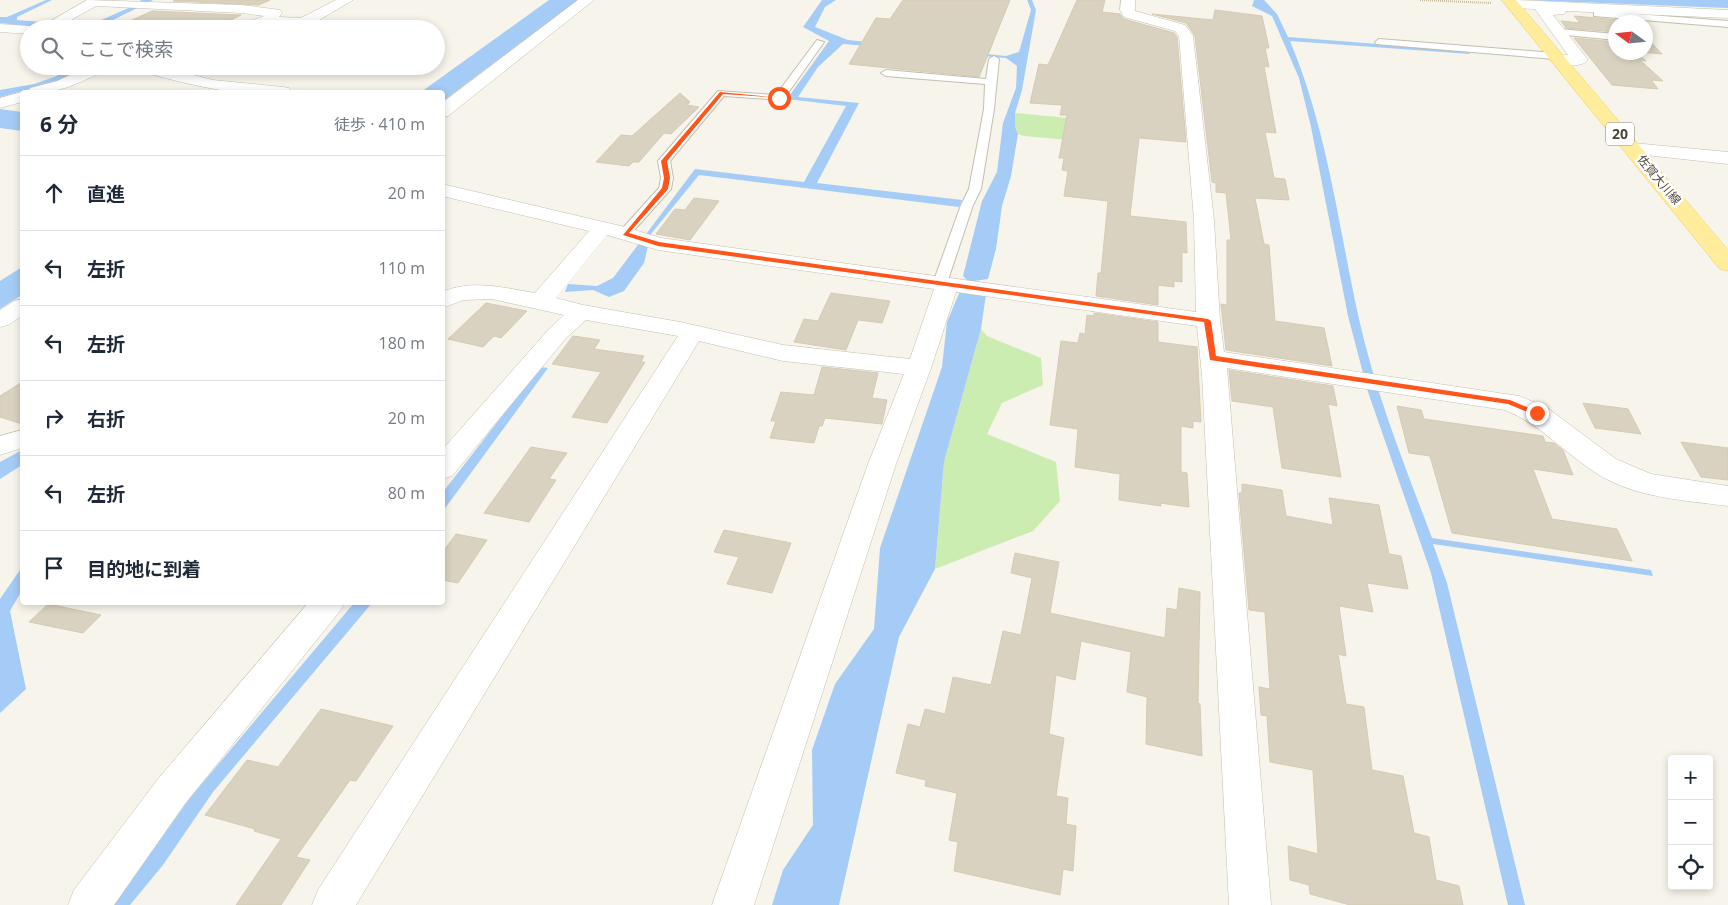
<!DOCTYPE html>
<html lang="ja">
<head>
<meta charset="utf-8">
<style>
	:root { --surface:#fff; --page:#f6f6f7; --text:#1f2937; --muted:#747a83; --line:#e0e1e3 }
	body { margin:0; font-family:"Open Sans","Noto Sans JP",sans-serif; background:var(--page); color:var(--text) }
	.controls { position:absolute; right:15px; bottom:15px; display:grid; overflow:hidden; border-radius:5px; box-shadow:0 2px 8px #0003 }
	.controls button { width:45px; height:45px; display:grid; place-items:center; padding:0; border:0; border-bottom:1px solid var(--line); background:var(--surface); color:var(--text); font:25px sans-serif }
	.compass { position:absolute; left:1608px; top:15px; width:45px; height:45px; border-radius:50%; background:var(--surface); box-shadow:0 2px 8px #0003; rotate:285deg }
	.stop { position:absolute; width:15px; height:15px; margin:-11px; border:4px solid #ff551a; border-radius:50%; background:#fff }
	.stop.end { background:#ff551a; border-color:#fff; box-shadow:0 1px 5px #0008 }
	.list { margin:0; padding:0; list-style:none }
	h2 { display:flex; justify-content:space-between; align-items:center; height:65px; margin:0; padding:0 20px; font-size:21px }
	h2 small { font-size:16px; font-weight:400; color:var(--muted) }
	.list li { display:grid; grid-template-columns:32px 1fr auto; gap:15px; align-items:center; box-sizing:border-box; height:75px; padding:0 20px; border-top:1px solid var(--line) }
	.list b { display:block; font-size:19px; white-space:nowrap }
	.list em { font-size:16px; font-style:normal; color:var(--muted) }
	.icon { flex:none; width:28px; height:28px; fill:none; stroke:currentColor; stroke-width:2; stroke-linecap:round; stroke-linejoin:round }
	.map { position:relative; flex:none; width:1728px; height:905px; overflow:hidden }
	.search { position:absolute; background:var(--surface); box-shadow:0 2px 8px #0003; left:20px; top:20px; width:425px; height:55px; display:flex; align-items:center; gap:12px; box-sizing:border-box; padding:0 18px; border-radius:28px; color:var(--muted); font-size:19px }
	.panel { position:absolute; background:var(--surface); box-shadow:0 2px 8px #0003; left:20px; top:90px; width:425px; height:515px; border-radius:5px }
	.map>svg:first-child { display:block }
	.green { fill:#ccedb2 }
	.water { fill:#a5ccf6 }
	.building { fill:#d9d2c0; stroke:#d5cbb2 }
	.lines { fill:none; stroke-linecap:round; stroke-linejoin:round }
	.service-casing { stroke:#c3bead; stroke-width:2 }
	.minor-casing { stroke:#c3bead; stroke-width:1 }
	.primary-casing { stroke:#edd263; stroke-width:1 }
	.path { stroke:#c6bc9d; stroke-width:2; stroke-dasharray:1 1; stroke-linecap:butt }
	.service { fill:#fff; fill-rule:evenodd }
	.minor { fill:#fff; fill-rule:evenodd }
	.primary { fill:#ffed9c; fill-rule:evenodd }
	.route { fill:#ff551a }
	.labels { text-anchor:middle; stroke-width:5; stroke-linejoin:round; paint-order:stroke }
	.far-street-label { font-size:12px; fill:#4c4638; stroke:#fff }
	.shield { fill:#fff; stroke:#827e74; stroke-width:1 }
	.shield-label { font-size:14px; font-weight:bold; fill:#4c4638 }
</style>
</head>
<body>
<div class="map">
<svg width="1728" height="905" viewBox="0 0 1728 905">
	<rect width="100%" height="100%" fill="#f7f4eb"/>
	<g class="green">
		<path d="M219,66c-25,14 -34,8 -60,1z"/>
		<polygon points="1015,113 1068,118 1112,144 1024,136 1018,134 1015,127"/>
		<polygon points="981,329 987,336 1041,358 1043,385 1002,403 987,434 1056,462 1060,501 1033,531 935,569 944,462"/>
	</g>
	<g class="water">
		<polygon points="46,0 52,0 17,17 17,20 79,25 99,21 142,2 140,0 153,0 109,22 111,26 155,29 54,29 0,23 0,17 7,17"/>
		<polygon points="549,0 578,0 443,101 442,92 421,92"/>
		<polygon points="822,0 836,0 825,7 815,27 848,40 1006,56 1019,52 1031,10 1027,0 1032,0 1036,10 1022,90 1015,113 1015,127 1018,134 1011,176 1002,206 996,249 988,279 974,281 974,292 986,294 981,329 944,462 935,569 899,637 839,905 772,905 783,870 813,825 812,750 835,684 874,629 880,548 942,367 947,322 960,291 965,291 967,280 963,276 982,201 997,172 1003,123 1016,88 1017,66 1006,58 843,44 818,67 798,97 859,103 817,183 962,200 959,207 699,175 651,234 644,263 624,291 609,297 593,290 565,292 568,284 597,286 613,278 695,169 804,182 846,106 787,99 829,41 803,27"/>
		<path d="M1254,0h10l13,14 11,23 180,14 2,3 -180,-13c38,91 48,183 69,278 17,76 46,147 73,219l219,32 2,6 -220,-32 14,39 78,322h-17l-77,-332 -63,-181 -20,-76 -37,-189 -12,-49 -27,-62 -20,-10z"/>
		<polygon points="1522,0 1728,0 1728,8"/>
		<polygon points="74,66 94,66 63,80 0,97 0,90 34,84 57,76 60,71"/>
		<polygon points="0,109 22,112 22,131 0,128"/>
		<polygon points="22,267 22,295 0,309 0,281"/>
		<polygon points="540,367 548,368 443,511 443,492"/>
		<polygon points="22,450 22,465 0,479 0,462"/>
		<polygon points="22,567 22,590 10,611 26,689 0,713 0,599"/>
		<polygon points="354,603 372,603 213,792 163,865 130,905 114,905 189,799"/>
	</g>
	<g class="building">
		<polygon points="175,0 270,0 259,5 173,1"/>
		<polygon points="903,0 1010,0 979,77 849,64 876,18 890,19"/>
		<polygon points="1077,0 1105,0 1102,12 1120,14 1124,19 1174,33 1177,37 1186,142 1139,138 1130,216 1186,222 1187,253 1182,252 1182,282 1174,281 1174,287 1158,285 1158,305 1096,296 1098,273 1101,273 1108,201 1064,196 1068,171 1062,170 1064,158 1059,158 1067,115 1060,115 1062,105 1030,103 1039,64 1048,65"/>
		<polygon points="1215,10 1262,16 1269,48 1265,48 1269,67 1264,66 1276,133 1265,132 1274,178 1285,179 1289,200 1255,198 1264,244 1269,245 1275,321 1324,328 1332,366 1226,350 1221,304 1227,305 1227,240 1231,240 1226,193 1216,192 1216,183 1212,182 1195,36 1186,23 1152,14 1213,20"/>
		<polygon points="152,11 241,15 223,24 130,21"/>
		<polygon points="1574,16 1630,21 1631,22 1616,22 1616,32 1566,28 1561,21 1580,23"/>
		<polygon points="1646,37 1662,54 1641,52 1646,52"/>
		<polygon points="1574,38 1616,42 1616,52 1637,52 1646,61 1640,60 1663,81 1651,80 1658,89 1612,85"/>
		<polygon points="680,93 690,102 687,105 699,107 671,134 664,133 639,162 633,162 629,166 596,162 621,135 632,136"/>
		<polygon points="694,198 719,201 690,240 656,234 675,209 685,210"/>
		<polygon points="831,293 890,301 882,323 858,320 846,350 794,342 804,319 818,321"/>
		<polygon points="486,303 527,311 501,338 494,336 483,347 448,339"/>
		<polygon points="1094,313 1158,322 1158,342 1197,347 1201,422 1193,421 1193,428 1181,426 1181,472 1187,473 1189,507 1160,503 1161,506 1119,500 1120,474 1075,467 1078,429 1050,425 1061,341 1078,343 1080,333 1085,334 1087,315 1094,316"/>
		<polygon points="573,336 600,340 594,349 644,356 641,362 645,362 607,423 572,417 601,372 552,364"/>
		<polygon points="822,367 878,373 872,398 887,400 882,424 825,418 822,426 819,426 814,443 770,438 776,421 771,421 781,392 814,395"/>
		<polygon points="1229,370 1333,386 1337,406 1328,404 1341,477 1282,468 1273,407 1232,401"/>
		<polygon points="22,382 22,424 0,417 0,396"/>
		<polygon points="1583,403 1628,409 1641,434 1595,428"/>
		<polygon points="1397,406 1421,410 1424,419 1543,436 1545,442 1554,443 1563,450 1573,475 1533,469 1552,519 1617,529 1632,561 1452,533 1430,456 1409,453"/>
		<polygon points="1681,442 1728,448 1728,480 1701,477"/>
		<polygon points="531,447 567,453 549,479 556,480 529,522 484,513"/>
		<polygon points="1242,484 1282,490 1286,516 1333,525 1329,498 1379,505 1389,554 1401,556 1408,589 1367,583 1373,612 1339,606 1346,656 1338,654 1346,704 1364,707 1372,770 1403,776 1414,833 1429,837 1436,880 1459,886 1463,905 1350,905 1310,894 1309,885 1290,880 1288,846 1318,854 1313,770 1270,762 1267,716 1261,715 1259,687 1270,689 1265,612 1249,610 1239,493 1242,493"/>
		<polygon points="724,530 791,543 772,593 727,584 739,557 714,552"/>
		<polygon points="456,534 487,540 458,583 442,580 442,553"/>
		<polygon points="1015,553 1059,562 1050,613 1165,638 1167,608 1177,610 1179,588 1200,592 1198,703 1200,704 1202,756 1146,744 1147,697 1127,692 1131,652 1081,641 1075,680 1056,675 1049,734 1064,738 1056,796 1068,798 1066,824 1076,826 1073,871 1063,869 1060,895 954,871 958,842 949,840 957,793 925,786 926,780 896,773 908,724 920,727 925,709 945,714 953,677 991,685 1003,631 1021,635 1032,578 1011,573"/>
		<polygon points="48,604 101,615 83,633 29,622"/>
		<polygon points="321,709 393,726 356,781 350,780 296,857 310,860 281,905 236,905 281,839 254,831 255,829 205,815 247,760 278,767"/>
	</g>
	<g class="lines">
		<defs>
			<g id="service">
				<polygon points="1597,11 1728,21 1728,27 1594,16 1594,12"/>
				<polygon points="1559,29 1616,34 1616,40 1556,34 1556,30"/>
				<polygon points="1379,39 1555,53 1560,56 1555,59 1376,44 1375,42"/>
				<polygon points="817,40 824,42 783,100 724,96 670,161 673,178 671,189 629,236 621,236 619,233 621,230 659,188 661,178 658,161 718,91 776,95"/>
				<polygon points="994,56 999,59 994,109 981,189 973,205 947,283 940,287 933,283 961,205 969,189 984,109 985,84 886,76 881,73 886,70 986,79 989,59"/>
			</g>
			<g id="minor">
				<polygon points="87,0 242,5 280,10 282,13 279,17 301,18 336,0 353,0 304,29 268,25 258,29 236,29 238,26 264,16 242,13 96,6 55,29 37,29"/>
				<polygon points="578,0 594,0 448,116 442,117 442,103"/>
				<path d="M1121,0h14v11l50,14 8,11 21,184 6,101 4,31 295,44 27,11 70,52 35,15 77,12v20c-45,-6 -93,-8 -132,-33 -33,-21 -53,-47 -91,-63l-278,-42 44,537h-42l-27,-530 -5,-49 -241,-34 -25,76 -35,96 -142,441h-42l156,-441 36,-90 -121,-13 -84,-20 -343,564h-44l6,-15 360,-554 -92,-16 -20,18 -114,138 -10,3v-29l108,-122 14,-13 -72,-16 -28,1 -22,8v-16c30,-13 63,-4 93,1l54,-62 -147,-35v-12l183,43 36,11 535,74 -2,-92 -15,-184 -4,-5 -51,-14 -4,-7zM607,235l51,15 276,39 -24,70 -127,-14 -103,-23 -97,-17 -27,-7z"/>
				<path d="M1517,0l211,10v8l-162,-7 -2,3 -11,1 35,45c-6,8 -32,7 -38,-1l2,-3 16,-1 -33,-46 -22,-1 -7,-4 2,-3z"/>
				<polygon points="0,24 29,26 36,29 29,29 29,34 0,32"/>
				<path d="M89,66h22l-2,3c-27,12 -52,27 -81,23l2,-4 27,-7z"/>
				<path d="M130,66h28l55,14 70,7 6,1 2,4c-53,7 -107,-9 -159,-23z"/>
				<polygon points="22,92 24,92 22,102 0,108 0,98"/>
				<polygon points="1633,143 1728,152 1728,164 1627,153 1624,149 1627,145"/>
				<polygon points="22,299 22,316 8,325 0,327 0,310 14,301"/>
				<polygon points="22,430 22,448 0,455 0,436"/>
				<polygon points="309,602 345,602 340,611 184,805 114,905 68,905 74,890 158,779"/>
			</g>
			<polygon id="primary" points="1502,0 1516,0 1728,250 1728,271 1720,269"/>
		</defs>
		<use href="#service" class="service-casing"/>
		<use href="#minor" class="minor-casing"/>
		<use href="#primary" class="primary-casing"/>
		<polyline class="path" points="1420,0 1491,3"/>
		<use href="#service" class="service"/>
		<use href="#minor" class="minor"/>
		<use href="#primary" class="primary"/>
	</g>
	<polygon class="route" points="720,92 781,98 723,94 667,161 670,178 668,189 629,233 659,242 1208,319 1211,321 1216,356 1510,400 1541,413 1537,416 1508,404 1210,360 1204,322 658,246 623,235 662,188 664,178 661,161"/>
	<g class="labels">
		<g class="far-street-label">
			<text transform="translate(1659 180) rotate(50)" y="4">佐賀大川線</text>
		</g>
		<rect class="shield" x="1606" y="122.5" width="28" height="23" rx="4"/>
		<g class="shield-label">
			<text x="1620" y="139">20</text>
		</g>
	</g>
</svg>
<div class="controls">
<button>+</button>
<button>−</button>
<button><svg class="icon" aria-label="locate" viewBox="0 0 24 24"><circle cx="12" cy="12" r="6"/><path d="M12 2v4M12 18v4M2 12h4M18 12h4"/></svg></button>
</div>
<svg class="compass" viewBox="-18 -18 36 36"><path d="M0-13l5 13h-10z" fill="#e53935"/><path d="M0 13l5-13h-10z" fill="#747a83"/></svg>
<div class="stop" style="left:779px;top:98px"></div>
<div class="stop end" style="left:1537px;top:413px"></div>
<div class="search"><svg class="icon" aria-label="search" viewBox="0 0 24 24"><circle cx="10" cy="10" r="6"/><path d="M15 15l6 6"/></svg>ここで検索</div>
<section class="panel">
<h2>6 分<small>徒歩 · 410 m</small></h2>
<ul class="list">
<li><svg class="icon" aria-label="ahead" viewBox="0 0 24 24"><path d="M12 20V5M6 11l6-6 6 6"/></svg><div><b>直進</b></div><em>20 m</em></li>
<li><svg class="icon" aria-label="left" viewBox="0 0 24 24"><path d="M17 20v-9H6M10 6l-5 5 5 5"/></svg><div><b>左折</b></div><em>110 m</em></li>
<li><svg class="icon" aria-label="left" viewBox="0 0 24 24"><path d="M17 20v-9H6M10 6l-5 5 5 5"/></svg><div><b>左折</b></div><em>180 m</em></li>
<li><svg class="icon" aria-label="right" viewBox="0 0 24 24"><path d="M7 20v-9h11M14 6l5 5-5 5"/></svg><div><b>右折</b></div><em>20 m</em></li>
<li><svg class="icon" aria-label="left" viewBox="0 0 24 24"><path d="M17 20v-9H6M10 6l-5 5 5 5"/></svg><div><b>左折</b></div><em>80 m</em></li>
<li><svg class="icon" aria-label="arrive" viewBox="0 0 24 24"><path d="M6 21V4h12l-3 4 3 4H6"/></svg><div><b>目的地に到着</b></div></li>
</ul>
</section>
</div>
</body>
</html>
